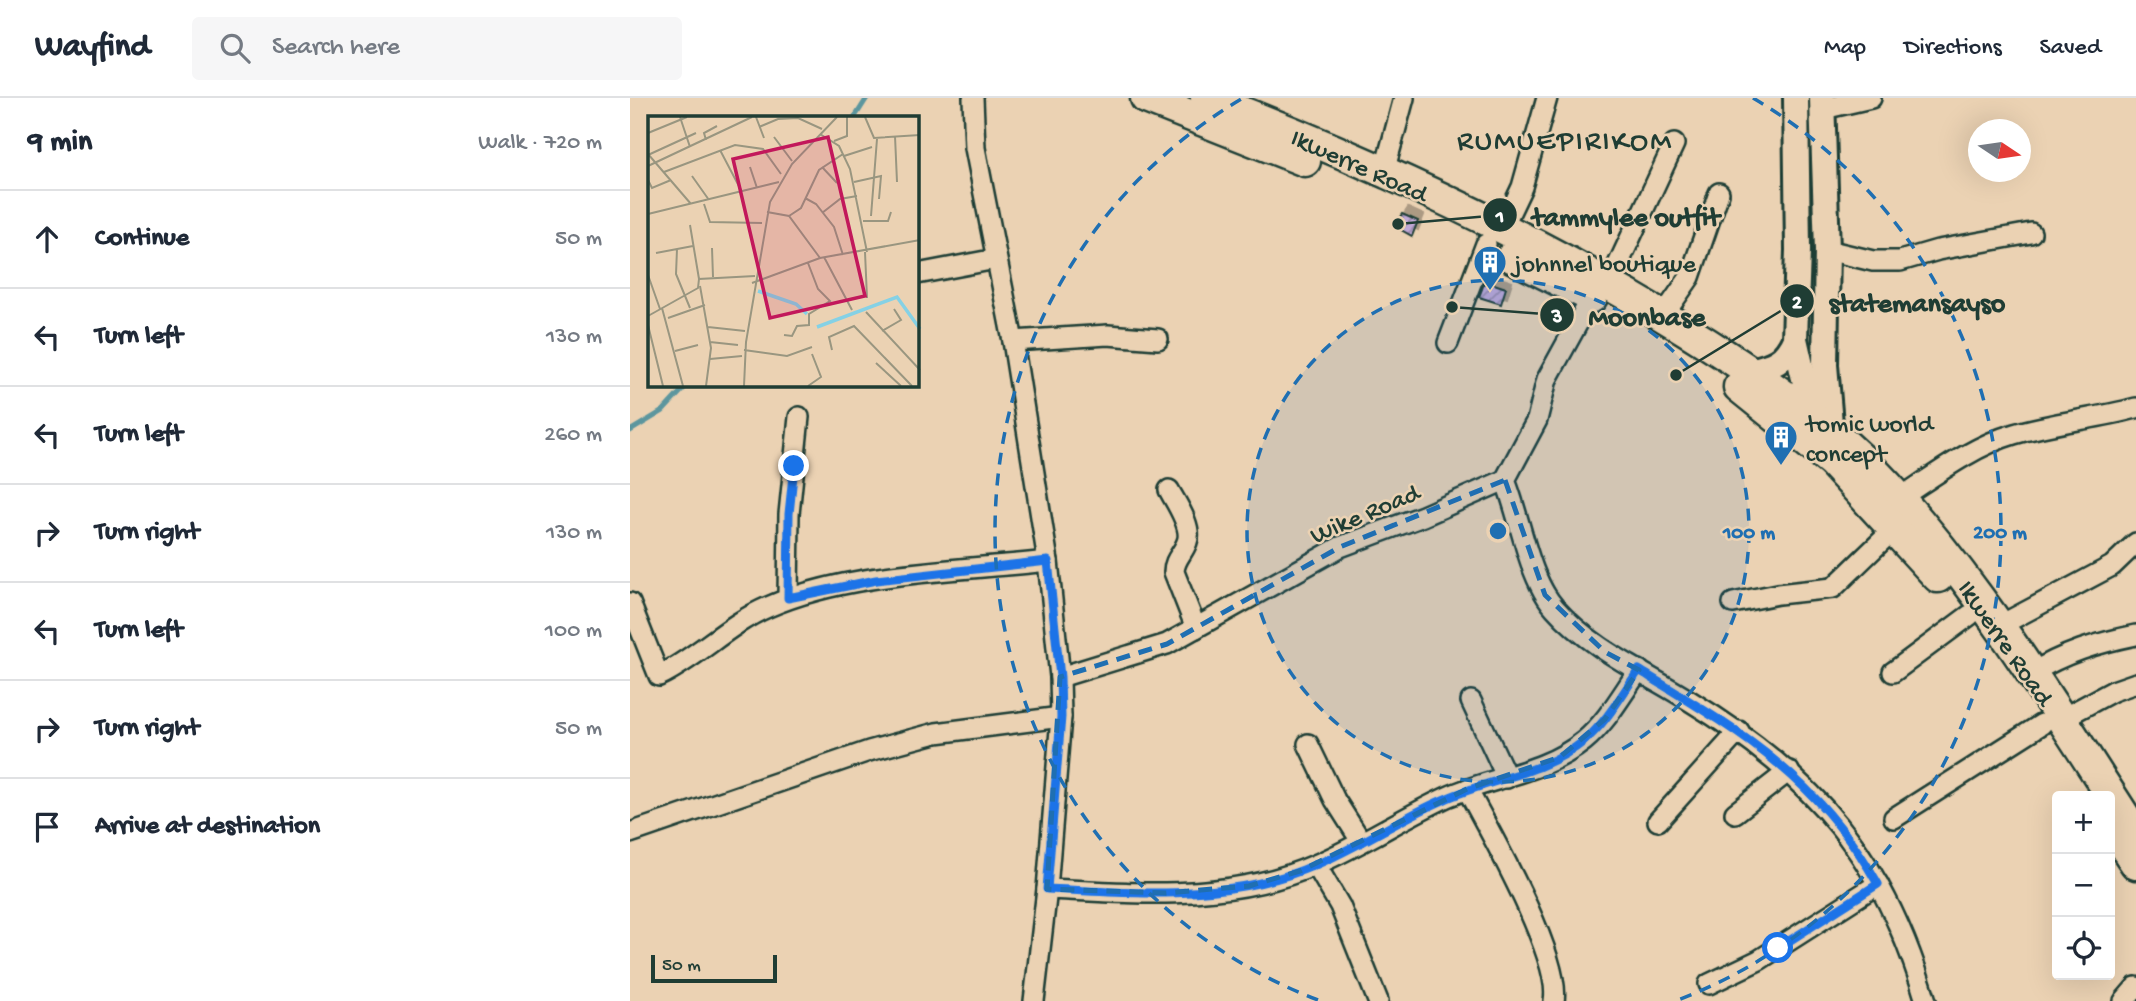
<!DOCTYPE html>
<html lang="en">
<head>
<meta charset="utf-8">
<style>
	:root { --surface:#fff; --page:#f6f6f7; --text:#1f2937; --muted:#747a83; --line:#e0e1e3 }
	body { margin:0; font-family:"Gochi Hand",sans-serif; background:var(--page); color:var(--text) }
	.controls { position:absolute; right:21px; bottom:21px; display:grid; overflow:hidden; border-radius:7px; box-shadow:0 7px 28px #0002 }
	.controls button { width:63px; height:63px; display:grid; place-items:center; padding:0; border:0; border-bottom:2px solid var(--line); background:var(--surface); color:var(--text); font:35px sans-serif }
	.compass { position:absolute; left:1338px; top:21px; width:63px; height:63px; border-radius:50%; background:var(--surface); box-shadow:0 7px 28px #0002; rotate:103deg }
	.scale { position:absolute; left:21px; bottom:18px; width:126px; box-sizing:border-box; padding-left:7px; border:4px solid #1f3d34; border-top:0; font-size:19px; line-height:24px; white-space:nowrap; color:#1f3d34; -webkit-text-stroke:5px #ebd2b3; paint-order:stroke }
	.stop { position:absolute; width:21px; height:21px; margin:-16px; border:5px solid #1a73e8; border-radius:50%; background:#fff }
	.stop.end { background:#1a73e8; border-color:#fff; box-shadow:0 2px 7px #0008 }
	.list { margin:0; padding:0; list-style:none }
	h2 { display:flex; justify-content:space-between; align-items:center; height:91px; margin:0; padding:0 28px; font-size:30px }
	h2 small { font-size:23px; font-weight:400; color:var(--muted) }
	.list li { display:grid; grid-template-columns:46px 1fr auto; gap:21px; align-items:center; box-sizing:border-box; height:98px; padding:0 28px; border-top:2px solid var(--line) }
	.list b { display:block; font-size:26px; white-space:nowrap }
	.list em { font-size:23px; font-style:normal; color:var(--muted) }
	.icon { flex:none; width:38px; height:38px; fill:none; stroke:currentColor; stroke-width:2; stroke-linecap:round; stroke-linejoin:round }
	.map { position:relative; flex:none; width:1506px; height:903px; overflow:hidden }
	header { display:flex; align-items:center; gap:42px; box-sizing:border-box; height:98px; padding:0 35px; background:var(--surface); border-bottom:2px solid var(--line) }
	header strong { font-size:33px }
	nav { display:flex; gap:38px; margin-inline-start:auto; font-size:24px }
	.search { width:490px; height:63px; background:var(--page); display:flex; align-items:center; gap:18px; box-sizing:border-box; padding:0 24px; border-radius:7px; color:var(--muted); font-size:26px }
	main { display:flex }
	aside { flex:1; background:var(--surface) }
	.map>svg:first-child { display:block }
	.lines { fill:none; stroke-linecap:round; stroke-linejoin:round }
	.stream { stroke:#5c969e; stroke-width:5 }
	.building { fill:url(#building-hatch); stroke:#1f3d34; stroke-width:2; filter:url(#shadow) }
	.minor-casing { stroke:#1f3d34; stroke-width:24 }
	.tertiary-casing { stroke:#1f3d34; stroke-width:30 }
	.primary-casing { stroke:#1f3d34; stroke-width:35 }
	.minor { stroke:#ebd2b3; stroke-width:19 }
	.tertiary { stroke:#ebd2b3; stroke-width:24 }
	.primary { stroke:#ebd2b3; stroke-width:30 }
	.route { stroke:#1a73e8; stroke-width:9 }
	.marked { fill:none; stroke:#1f6fb2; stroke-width:5; stroke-dasharray:14 9; stroke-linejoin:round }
	.ring { fill:none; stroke:#1f6fb2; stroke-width:3.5; stroke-dasharray:12 9 }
	.labels { text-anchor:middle; stroke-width:5; stroke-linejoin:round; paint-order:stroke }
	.street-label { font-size:26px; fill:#1f3d34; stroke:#ebd2b3 }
	.poi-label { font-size:26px; fill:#1f3d34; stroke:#ebd2b3; text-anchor:start }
	.quarter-label { font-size:30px; letter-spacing:2px; fill:#1f3d34; stroke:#ebd2b3 }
	.inset-river { fill:none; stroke:#85d1e5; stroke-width:3.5 }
	.inset-road { fill:none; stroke:#999680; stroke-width:2 }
	.view { fill:#c2185b; fill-opacity:0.15; stroke:#c2185b; stroke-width:3.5 }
	.inset-edge { fill:none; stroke:#1f3d34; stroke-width:3.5 }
	.centre { fill:#1f6fb2; stroke:#ebd2b3; stroke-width:3.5 }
	.ring-label { font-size:21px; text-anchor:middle; font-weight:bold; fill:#1f6fb2; stroke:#ebd2b3; stroke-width:5; stroke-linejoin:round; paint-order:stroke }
	.leader { fill:none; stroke:#1f3d34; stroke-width:2.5 }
	.callout-dot { fill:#1f3d34; stroke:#ebd2b3; stroke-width:2.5 }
	.mark-label { font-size:21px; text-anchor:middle; font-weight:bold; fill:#fff }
	.callout-label { font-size:28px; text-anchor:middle; font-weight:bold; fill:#1f3d34; stroke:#ebd2b3; stroke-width:5; stroke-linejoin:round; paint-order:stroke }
</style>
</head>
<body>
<header>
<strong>Wayfind</strong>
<div class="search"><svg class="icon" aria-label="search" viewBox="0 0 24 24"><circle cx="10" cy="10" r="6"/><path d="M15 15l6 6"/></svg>Search here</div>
<nav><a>Map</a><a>Directions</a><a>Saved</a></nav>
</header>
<main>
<aside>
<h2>9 min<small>Walk · 720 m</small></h2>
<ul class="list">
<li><svg class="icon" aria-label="ahead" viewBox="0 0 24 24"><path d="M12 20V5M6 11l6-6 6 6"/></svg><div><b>Continue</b></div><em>50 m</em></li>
<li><svg class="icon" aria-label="left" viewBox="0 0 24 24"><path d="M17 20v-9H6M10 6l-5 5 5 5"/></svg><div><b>Turn left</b></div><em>130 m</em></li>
<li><svg class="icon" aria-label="left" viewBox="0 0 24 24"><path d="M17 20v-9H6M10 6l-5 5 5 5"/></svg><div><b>Turn left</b></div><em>260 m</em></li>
<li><svg class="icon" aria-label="right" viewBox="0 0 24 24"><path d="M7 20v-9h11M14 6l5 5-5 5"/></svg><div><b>Turn right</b></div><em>130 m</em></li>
<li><svg class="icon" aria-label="left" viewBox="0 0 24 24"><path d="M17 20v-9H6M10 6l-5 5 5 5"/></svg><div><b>Turn left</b></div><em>100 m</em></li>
<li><svg class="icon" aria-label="right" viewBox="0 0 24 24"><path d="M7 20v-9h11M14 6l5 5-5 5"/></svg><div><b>Turn right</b></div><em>50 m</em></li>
<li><svg class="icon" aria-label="arrive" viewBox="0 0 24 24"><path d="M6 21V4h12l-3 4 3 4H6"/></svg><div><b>Arrive at destination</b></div></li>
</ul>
</aside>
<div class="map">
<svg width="1506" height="903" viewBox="0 0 1506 903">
	<defs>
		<pattern id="building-hatch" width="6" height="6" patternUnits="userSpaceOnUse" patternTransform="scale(1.75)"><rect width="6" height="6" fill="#c0a8d6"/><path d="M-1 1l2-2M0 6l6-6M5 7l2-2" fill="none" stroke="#9b8aae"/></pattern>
		<filter id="shadow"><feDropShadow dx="6" dy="-6" stdDeviation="0" flood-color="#0004"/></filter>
	</defs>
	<rect width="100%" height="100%" fill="#ebd2b3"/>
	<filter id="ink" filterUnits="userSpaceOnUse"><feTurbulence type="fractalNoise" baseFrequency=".0143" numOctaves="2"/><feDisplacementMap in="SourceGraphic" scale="14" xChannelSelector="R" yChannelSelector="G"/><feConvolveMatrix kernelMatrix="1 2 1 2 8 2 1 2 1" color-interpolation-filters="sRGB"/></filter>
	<g filter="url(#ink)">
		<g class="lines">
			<g class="stream">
				<polyline points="225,19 237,0"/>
				<polyline points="0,333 33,313 57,287"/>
			</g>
		</g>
		<g class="building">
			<polygon points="772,116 788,123 782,138 764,128"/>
			<polygon points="855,183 876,190 871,206 849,199"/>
		</g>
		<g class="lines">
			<defs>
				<g id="minor">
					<polyline points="343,0 345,50 383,243 418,463 430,579 431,619 417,791 404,903"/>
					<polyline points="1193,11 1241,0"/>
					<polyline points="754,74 774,0"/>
					<polyline points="872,131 892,89 917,0"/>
					<polyline points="1197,152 1243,163 1270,163 1308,152 1401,135"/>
					<polyline points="287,176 366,161"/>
					<polyline points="979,186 1044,46"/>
					<polyline points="1033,218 1060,179 1089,95"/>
					<polyline points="383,243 478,237 528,241"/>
					<polyline points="818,245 856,146"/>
					<path d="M875,382c16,39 23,98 50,128 36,41 89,64 135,93 125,76 194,157 236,300"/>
					<path d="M539,392c7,13 24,37 18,52 -4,12 -13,17 -13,30l22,56"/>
					<path d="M1270,400c35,-23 73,-52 114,-64 40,-12 82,-15 122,-26"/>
					<polyline points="158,500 159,416 169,319"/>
					<path d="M0,505l29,73c38,-18 69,-52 109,-69 82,-36 191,-36 280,-46"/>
					<polyline points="1103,505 1148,496 1203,490 1264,431"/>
					<polyline points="1369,528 1482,468 1506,445"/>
					<polyline points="1263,574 1340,517"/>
					<path d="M1400,576c34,-21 67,-31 106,-39"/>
					<polyline points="430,579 537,546 710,449 793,418 875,382 907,322 917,281 962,199"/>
					<polyline points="841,603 877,680"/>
					<polyline points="1431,621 1483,593 1506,585"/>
					<polyline points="678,646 705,702 731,743"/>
					<path d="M837,691c22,41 95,169 87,212"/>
					<polyline points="1105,715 1159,673"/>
					<polyline points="1264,720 1412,626"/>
					<polyline points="1028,723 1109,633"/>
					<polyline points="0,735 239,653 306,635 431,619"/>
					<polyline points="686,767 710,808 748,903"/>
					<path d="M417,791c90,4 184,13 268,-24 45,-19 87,-47 132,-68 45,-20 98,-24 137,-56 23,-19 38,-47 55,-71"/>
					<polyline points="1079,886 1129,862 1248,786"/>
					<polyline points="1494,903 1506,889"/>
				</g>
				<g id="tertiary">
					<polyline points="1166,0 1168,152 1165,241 1177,294 1172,326"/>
					<polyline points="1192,0 1197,152 1195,267 1202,349"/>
					<path d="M1120,273c23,-5 35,-9 45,-32"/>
				</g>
				<g id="primary">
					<polyline points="516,0 675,63"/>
					<path d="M576,0c172,66 343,145 499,244 71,45 139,93 195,157 90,102 162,221 236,335"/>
					<polyline points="882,159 962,199"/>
					<polyline points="1109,289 1202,364 1308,479"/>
					<polyline points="1480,727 1506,766"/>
				</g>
			</defs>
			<use href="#minor" class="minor-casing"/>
			<use href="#tertiary" class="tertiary-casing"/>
			<use href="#primary" class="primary-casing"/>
			<use href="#minor" class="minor"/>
			<use href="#tertiary" class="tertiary"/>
			<use href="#primary" class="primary"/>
		</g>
	</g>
	<g class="lines" filter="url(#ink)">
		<path class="route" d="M164,368l-5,48 -1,84 88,-18 172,-19 12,116 1,40 -14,172c90,4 184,13 268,-24 44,-18 84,-46 128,-65 46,-21 101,-26 141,-59 23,-19 38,-47 55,-71 101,62 179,107 239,214l-100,64"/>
	</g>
	<path class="marked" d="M875,382l40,115 60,57 34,18 -34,49 -45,38 -93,32 -167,82 -51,15 -84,7 -118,-4 13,-212 107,-33 173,-97z"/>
	<circle cx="868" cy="433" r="251" fill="#1f6fb2" fill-opacity=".12"/>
	<g class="ring">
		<circle cx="868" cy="433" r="251"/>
		<path d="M688 902A502 502 0 0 1 613 0M1123 0A502 502 0 0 1 1048 902"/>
	</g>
	<defs>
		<symbol id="building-pin" viewBox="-11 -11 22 30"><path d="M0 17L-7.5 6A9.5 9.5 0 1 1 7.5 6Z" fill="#1f6fb2" stroke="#ebd2b3"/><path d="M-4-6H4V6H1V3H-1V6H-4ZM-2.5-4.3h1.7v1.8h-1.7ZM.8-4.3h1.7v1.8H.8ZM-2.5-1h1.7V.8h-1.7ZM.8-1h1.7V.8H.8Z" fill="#fff"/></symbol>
	</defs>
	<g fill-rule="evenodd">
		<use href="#building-pin" x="841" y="145" width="38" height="52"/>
		<use href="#building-pin" x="1132" y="320" width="38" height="52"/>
	</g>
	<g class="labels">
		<g class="street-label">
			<text transform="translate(730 66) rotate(24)" y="9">Ikwerre Road</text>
			<text transform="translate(734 414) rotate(-23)" y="9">Wike Road</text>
			<text transform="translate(1377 544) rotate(55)" y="9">Ikwerre Road</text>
		</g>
		<g class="poi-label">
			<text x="884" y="173">johnnel boutique</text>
			<text x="1176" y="333">tomic world<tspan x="1176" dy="30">concept</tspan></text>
		</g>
		<g class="quarter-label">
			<text x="935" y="51">RUMUEPIRIKOM</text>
		</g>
	</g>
	<g transform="translate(18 18)">
		<rect width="271" height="271" fill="#ebd2b3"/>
		<path class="inset-river" d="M110,175l38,13 11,10M169,211l80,-30 23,32"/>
		<path class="inset-road" d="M32,1l10,30M108,1l8,21M217,1l9,21 46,-3M111,11l19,-8 20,-1 24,11M0,17l39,-16M172,18l19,12 11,23 17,83M247,20l2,46M126,21l18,24M58,24l-2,-7 13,-7M186,25l13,-5v-19M72,34l22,42M0,38l43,50M0,39l48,-22M196,40l28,-9M0,50l104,-49M102,51l7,21M174,51l15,16M16,56l71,-27 28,4 18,25M44,60l17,24M0,64l4,8 19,-8M206,66l27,-6 -2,23M157,82l11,6 18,23 9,28M56,88l6,18 52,1M119,96l22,4 31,42M174,97l18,-14 17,-3M0,98l131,-32M141,100l12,-8 18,-38 24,-16M223,100l6,-77M215,105h25l3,-9M42,109l9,54M64,132l1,29M29,133l-1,25 14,34M217,136l2,46M8,137l37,-7M176,141l28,53M0,159l12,34M104,167l68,-25 100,-18M52,170l11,62 -5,38M14,192l21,78M218,196l54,58M0,200l50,-28 1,-9 56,-3M20,202l37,-13M0,209l15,61M60,211l37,4M234,215l19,-11 -7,-11M136,219l8,1 5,-10 12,-1v-11l21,-13 -12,-12 -10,-26M62,226l28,3M96,234l43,6 25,-9M184,234l-3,-13 25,-11 58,60M27,235l23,-6M62,243l32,-3M228,247l25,23M96,270l2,-44 24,-140 22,-38 45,-47M160,270l13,-9 -9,-23"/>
		<path class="view" d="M180,21l37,159 -95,22 -37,-159z"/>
		<rect width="271" height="271" class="inset-edge"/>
	</g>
	<circle cx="868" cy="433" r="10" class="centre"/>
	<g class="ring-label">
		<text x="1119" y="440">100 m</text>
		<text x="1370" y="440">200 m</text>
	</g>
	<path class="leader" d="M768 126L870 117M1046 277L1167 203M822 209L927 217"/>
	<g class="callout-dot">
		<circle cx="768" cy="126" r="7"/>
		<circle cx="1046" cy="277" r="7"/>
		<circle cx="822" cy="209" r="7"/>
		<circle cx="870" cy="117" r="18"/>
		<circle cx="1167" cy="203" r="18"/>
		<circle cx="927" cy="217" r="18"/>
	</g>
	<g class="mark-label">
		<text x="870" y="124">1</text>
		<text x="1167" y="210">2</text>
		<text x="927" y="224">3</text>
	</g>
	<g class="callout-label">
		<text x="996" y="127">tammylee outfit</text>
		<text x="1287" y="213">statemansayso</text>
		<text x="1017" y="227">Moonbase</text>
	</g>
</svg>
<div class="controls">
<button>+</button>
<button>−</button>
<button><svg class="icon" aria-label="locate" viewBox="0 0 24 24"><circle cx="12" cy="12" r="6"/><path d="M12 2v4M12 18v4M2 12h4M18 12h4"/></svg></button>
</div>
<svg class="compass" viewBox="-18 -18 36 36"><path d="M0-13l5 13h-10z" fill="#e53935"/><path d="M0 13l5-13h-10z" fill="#747a83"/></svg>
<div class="scale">50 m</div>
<div class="stop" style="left:1148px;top:850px"></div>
<div class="stop end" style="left:164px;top:368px"></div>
</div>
</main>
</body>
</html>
